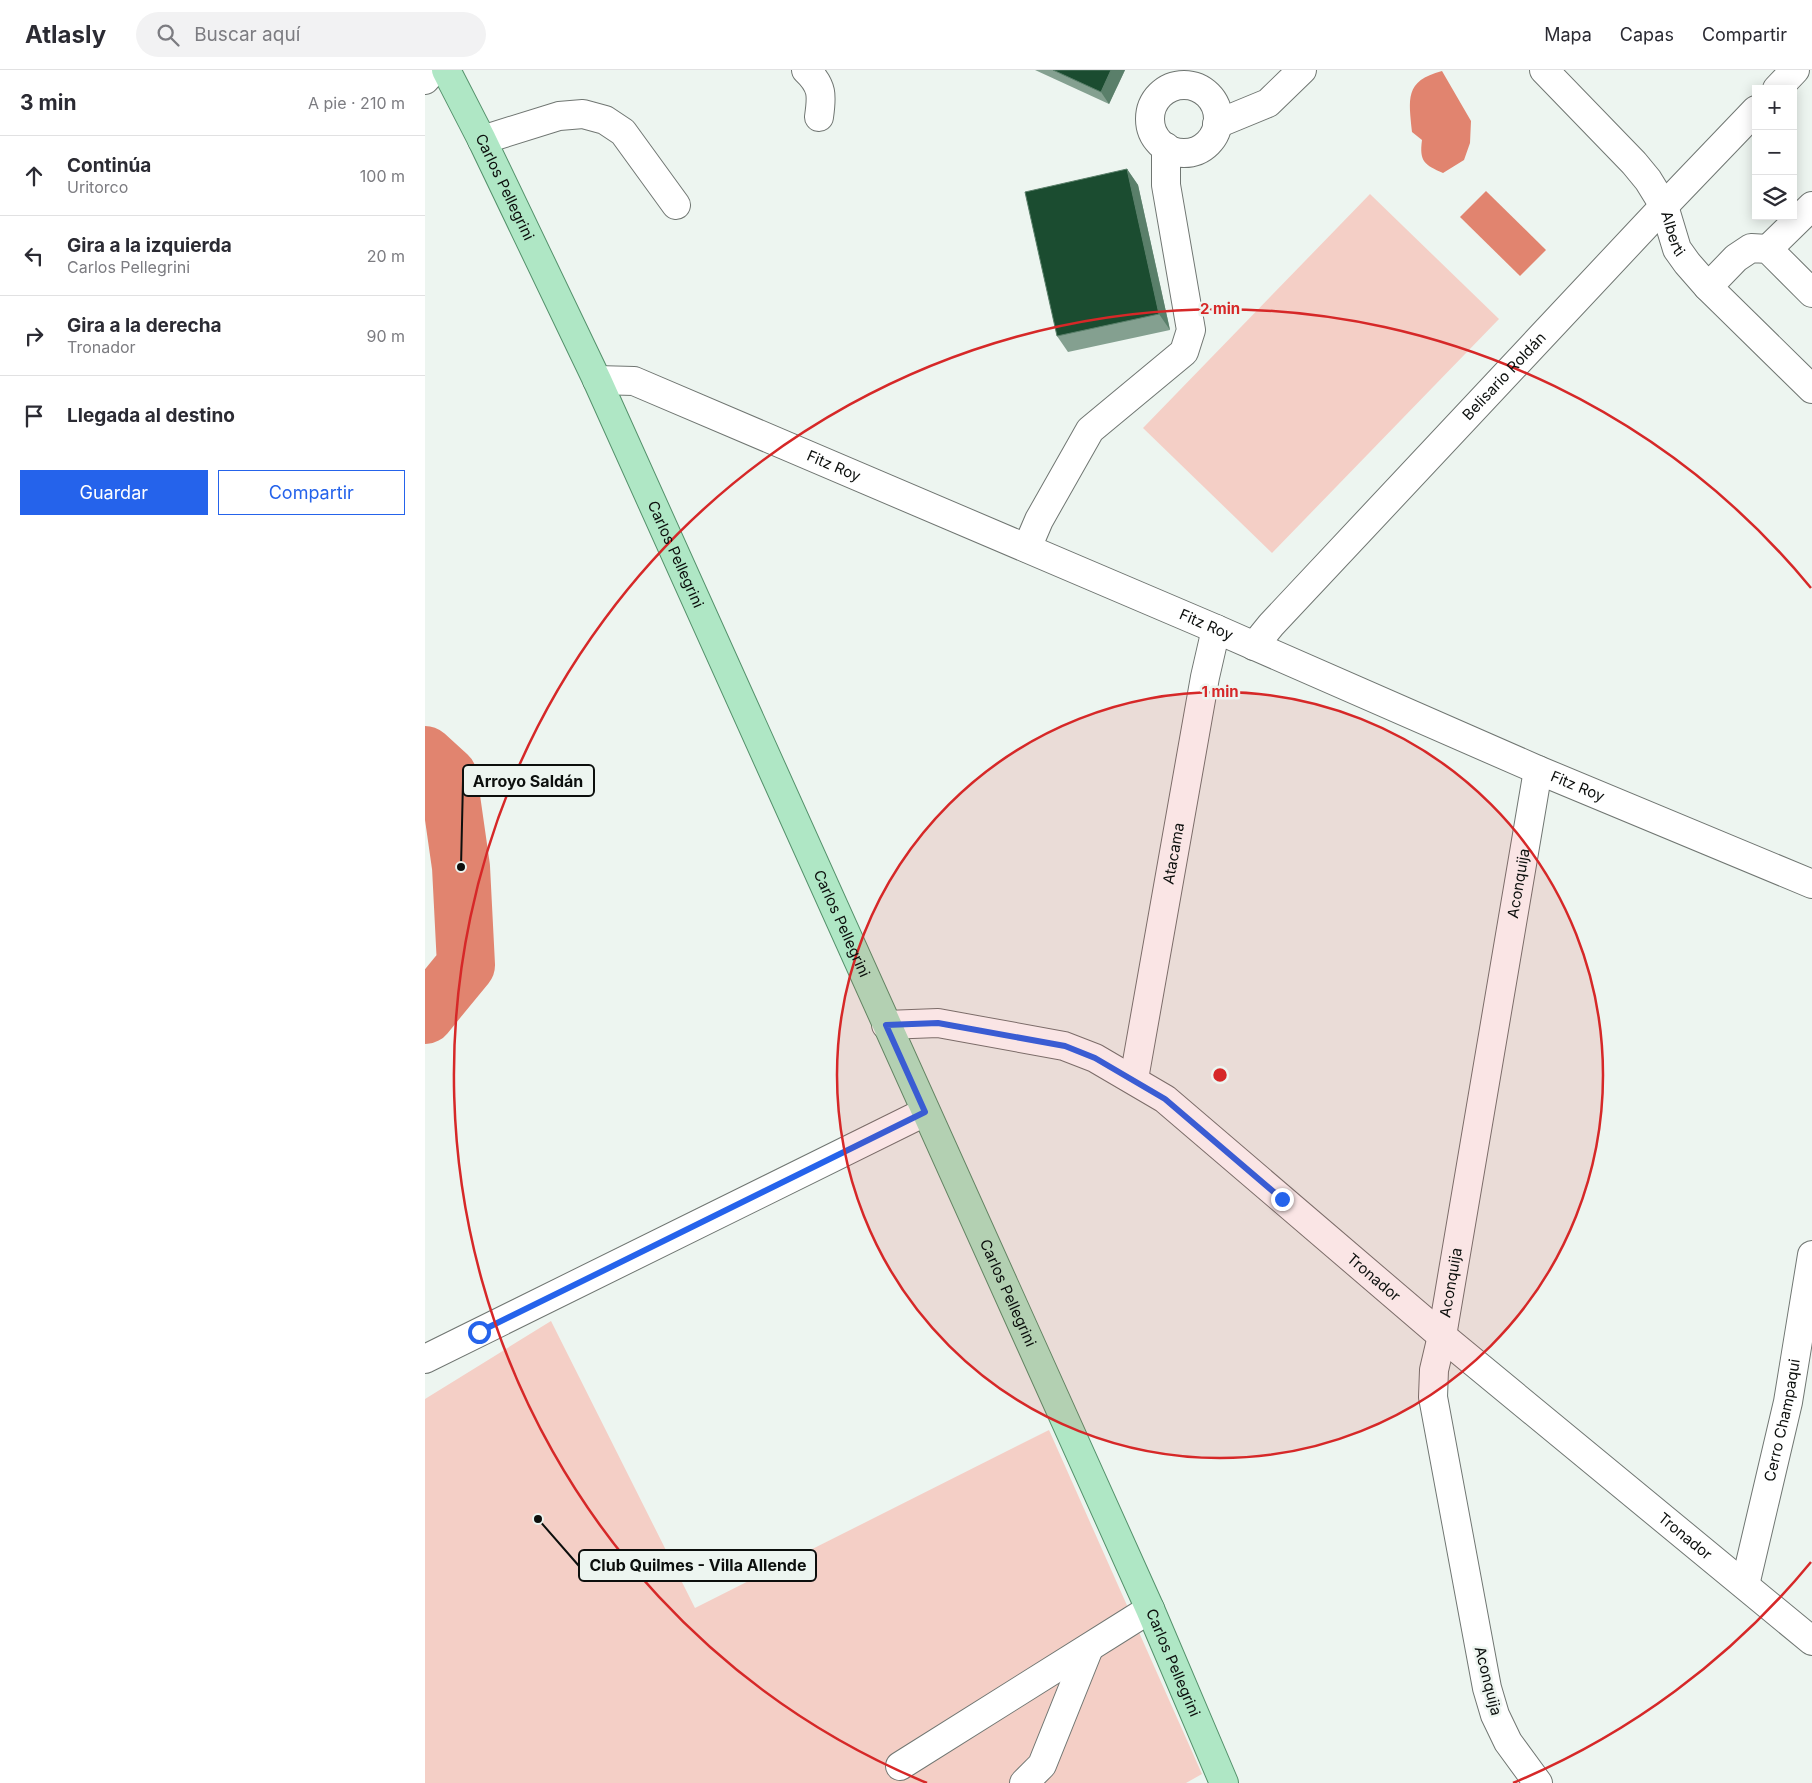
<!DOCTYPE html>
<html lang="es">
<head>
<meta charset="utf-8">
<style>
	:root { --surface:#fff; --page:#f2f2f3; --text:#2b2b33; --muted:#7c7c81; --line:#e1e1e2; --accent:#2563eb }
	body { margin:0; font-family:Inter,sans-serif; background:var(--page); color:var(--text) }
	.controls { position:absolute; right:15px; top:15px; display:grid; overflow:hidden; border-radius:0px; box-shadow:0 2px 12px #0003 }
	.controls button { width:45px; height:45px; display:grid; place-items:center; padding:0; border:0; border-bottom:1px solid var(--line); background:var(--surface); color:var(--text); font:25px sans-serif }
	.stop { position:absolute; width:15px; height:15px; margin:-11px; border:4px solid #2563eb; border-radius:50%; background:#fff }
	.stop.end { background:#2563eb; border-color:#fff; box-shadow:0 1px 5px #0008 }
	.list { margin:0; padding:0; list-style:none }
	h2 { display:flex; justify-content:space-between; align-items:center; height:65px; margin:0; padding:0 20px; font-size:21px }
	h2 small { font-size:16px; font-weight:400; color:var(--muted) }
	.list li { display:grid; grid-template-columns:32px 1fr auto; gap:15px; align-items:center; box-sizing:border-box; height:80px; padding:0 20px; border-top:1px solid var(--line) }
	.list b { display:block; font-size:19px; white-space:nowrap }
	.list p { margin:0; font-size:16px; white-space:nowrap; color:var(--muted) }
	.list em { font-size:16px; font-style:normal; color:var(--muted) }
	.actions { display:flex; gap:10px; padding:15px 20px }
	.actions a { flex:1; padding:11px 0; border:1px solid var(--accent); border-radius:0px; text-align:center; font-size:18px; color:var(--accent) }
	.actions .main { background:var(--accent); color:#fff }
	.icon { flex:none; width:28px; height:28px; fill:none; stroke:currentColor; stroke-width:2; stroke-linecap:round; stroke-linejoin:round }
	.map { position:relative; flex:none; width:1387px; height:1713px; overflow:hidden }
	header { display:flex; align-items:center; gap:30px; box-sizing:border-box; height:70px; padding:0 25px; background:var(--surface); border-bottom:1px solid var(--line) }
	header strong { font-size:24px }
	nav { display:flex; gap:28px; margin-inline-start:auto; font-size:18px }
	.search { width:350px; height:45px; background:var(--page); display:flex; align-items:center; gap:12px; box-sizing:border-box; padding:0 18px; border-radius:28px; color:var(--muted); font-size:19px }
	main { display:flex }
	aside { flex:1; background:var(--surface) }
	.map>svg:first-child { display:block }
	.green { fill:#f4cfc6 }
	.water { fill:#e1846f }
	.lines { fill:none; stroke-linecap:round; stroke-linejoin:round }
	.river { stroke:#e1846f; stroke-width:58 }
	.minor-casing { stroke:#707672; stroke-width:30 }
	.major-casing { stroke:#54916b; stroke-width:30 }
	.minor { stroke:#fff; stroke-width:28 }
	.major { stroke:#afe7c5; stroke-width:28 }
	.wall { fill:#84a090 }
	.shaded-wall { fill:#5a7f6a }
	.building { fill:#1b4c30; stroke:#5a7f6a }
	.route { stroke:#2563eb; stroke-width:6 }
	.ring { fill:none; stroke:#d62828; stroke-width:2.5 }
	.labels { text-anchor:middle; stroke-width:5; stroke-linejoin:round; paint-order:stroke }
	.street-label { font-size:15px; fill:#0c0f0d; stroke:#edf5f0 }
	.centre { fill:#d62828; stroke:#edf5f0; stroke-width:2.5 }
	.ring-label { font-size:15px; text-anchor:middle; font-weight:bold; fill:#d62828; stroke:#edf5f0; stroke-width:5; stroke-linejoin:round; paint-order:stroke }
	.leader { fill:none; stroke:#0c0f0d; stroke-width:2 }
	.callout-dot { fill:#0c0f0d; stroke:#edf5f0; stroke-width:2 }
	.callout { fill:#edf5f0; stroke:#0c0f0d; stroke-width:2 }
	.callout-label { font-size:16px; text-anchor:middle; font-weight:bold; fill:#0c0f0d }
</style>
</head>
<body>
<header>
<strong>Atlasly</strong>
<div class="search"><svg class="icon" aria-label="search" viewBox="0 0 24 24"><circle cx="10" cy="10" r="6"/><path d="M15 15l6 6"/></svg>Buscar aquí</div>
<nav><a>Mapa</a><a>Capas</a><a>Compartir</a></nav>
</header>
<main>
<aside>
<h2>3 min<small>A pie · 210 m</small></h2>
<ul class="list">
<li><svg class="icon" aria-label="ahead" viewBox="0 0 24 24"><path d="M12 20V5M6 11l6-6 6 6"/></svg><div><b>Continúa</b><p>Uritorco</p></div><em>100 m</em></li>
<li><svg class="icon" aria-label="left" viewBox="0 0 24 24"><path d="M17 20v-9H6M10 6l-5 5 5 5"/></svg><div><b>Gira a la izquierda</b><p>Carlos Pellegrini</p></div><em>20 m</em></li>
<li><svg class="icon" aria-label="right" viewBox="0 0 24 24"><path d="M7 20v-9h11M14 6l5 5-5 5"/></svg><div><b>Gira a la derecha</b><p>Tronador</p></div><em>90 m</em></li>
<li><svg class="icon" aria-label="arrive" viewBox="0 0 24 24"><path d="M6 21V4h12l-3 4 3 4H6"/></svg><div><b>Llegada al destino</b></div></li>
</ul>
<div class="actions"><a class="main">Guardar</a><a>Compartir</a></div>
</aside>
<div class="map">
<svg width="1387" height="1713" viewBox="0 0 1387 1713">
	<rect width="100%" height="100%" fill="#edf5f0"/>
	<g class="green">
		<polygon points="945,124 1074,249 847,483 718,358"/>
		<polygon points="126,1251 270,1538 624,1360 777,1704 761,1713 0,1713 0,1329"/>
	</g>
	<g class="water">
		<path d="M1017,1l29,50 -1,22 -6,17 -21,13c-18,-8 -24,-11 -21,-33l-10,-8c-3,-33 -8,-51 30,-61z"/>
		<polygon points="1061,121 1121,180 1095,206 1035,147"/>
	</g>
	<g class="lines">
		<polyline class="river" points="0,685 23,706 36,797 41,895 0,945"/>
		<defs>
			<g id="minor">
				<path d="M381,0c17,16 16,26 13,47"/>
				<path id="s1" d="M1119,0l90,93 14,17 16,26 13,43 10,14 21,24 104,102"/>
				<polyline points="0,10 9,0"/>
				<circle cx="759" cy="49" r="34"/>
				<polyline points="1352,19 1370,0"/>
				<polyline points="792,54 843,33 877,0"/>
				<polyline points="57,70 134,46 158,44 180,50 198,62 251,135"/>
				<polyline points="1343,179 1387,136"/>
				<polyline points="1283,217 1311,188 1326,178 1343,179 1387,223"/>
				<path id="s2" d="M172,310l37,1 582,248 322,141 274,114"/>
				<polyline points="602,478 614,450 665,360 759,282 766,260 741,115 741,77"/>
				<path id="s3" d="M829,576l17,-21 393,-419 92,-96"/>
				<path id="s4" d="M461,955l52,-2 126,23 31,12 70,41 277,237 370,305"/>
				<path id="s5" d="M709,1009l71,-402 11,-48"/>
				<polyline points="0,1289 500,1042"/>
				<path id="s6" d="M1320,1515l43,-183 24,-147"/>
				<polyline points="475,1696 725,1539"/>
				<polyline points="599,1713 617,1695 664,1578"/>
				<path id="s7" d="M1113,1713l-30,-41 -13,-27 -8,-27 -54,-291 1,-27 8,-34 96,-566"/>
			</g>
			<g id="major">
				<path id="s8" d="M21,0l36,70 115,240 553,1229 74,174"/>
			</g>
		</defs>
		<use href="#minor" class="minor-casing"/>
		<use href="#major" class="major-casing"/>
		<use href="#minor" class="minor"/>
		<use href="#major" class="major"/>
	</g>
	<g class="wall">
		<polygon points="610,0 700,0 684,34"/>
		<polygon points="702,99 713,115 745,260 643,282 632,266"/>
	</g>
	<g class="shaded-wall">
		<polygon points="686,0 700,0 684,34 676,22"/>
		<polygon points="702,99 713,115 745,260 734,244"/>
	</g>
	<g class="building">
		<polygon points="628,0 686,0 676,22"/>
		<polygon points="702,99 734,244 632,266 600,122"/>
	</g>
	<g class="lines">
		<polyline class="route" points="54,1262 500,1042 461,955 513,953 640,976 670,988 740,1029 857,1129"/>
	</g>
	<circle cx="795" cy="1005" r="383" fill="#d62828" fill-opacity=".12"/>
	<g class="ring">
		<circle cx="795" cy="1005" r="383"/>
		<path d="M1386 1492A766 766 0 0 1 1088 1713M502 1713A766 766 0 1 1 1386 518"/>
	</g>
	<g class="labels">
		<g class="street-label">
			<text dy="5" stroke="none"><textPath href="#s8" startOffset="131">Carlos Pellegrini</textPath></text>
			<text dy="5" stroke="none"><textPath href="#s1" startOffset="211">Alberti</textPath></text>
			<text dy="5" stroke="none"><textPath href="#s3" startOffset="368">Belisario Roldán</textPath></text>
			<text dy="5" stroke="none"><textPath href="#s2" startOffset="254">Fitz Roy</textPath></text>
			<text dy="5" stroke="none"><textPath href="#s8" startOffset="536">Carlos Pellegrini</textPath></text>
			<text dy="5" stroke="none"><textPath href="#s2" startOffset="659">Fitz Roy</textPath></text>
			<text dy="5" stroke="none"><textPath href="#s2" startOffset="1064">Fitz Roy</textPath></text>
			<text dy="5" stroke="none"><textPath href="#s5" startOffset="229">Atacama</textPath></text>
			<text dy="5" stroke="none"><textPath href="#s7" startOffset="926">Aconquija</textPath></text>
			<text dy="5" stroke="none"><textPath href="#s8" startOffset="941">Carlos Pellegrini</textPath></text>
			<text dy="5" stroke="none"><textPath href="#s4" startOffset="569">Tronador</textPath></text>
			<text dy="5" stroke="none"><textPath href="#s7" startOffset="521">Aconquija</textPath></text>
			<text dy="5" stroke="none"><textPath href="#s8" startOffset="1346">Carlos Pellegrini</textPath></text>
			<text dy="5" stroke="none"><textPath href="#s6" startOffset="169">Cerro Champaqui</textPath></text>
			<text dy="5" stroke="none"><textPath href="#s4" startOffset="974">Tronador</textPath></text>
			<text dy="5" stroke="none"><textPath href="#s8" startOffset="1751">Carlos Pellegrini</textPath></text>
			<text transform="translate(1063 1611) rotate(76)" y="5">Aconquija</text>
		</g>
	</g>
	<circle cx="795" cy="1005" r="8" class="centre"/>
	<g class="ring-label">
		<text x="795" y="244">2 min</text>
		<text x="795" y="627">1 min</text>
	</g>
	<path class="leader" d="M36 797L38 711M113 1449L154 1496"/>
	<g class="callout-dot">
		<circle cx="36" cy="797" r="5"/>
		<circle cx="113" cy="1449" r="5"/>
	</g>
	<g class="callout">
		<rect x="38" y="695" width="131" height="31" rx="5"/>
		<rect x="154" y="1480" width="237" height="31" rx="5"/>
	</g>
	<g class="callout-label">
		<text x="103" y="717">Arroyo Saldán</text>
		<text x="273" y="1501">Club Quilmes - Villa Allende</text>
	</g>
</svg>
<div class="controls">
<button>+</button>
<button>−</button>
<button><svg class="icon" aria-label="layers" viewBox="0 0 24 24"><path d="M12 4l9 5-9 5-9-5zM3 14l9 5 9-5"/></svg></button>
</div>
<div class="stop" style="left:54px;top:1262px"></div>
<div class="stop end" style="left:857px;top:1129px"></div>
</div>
</main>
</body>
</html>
